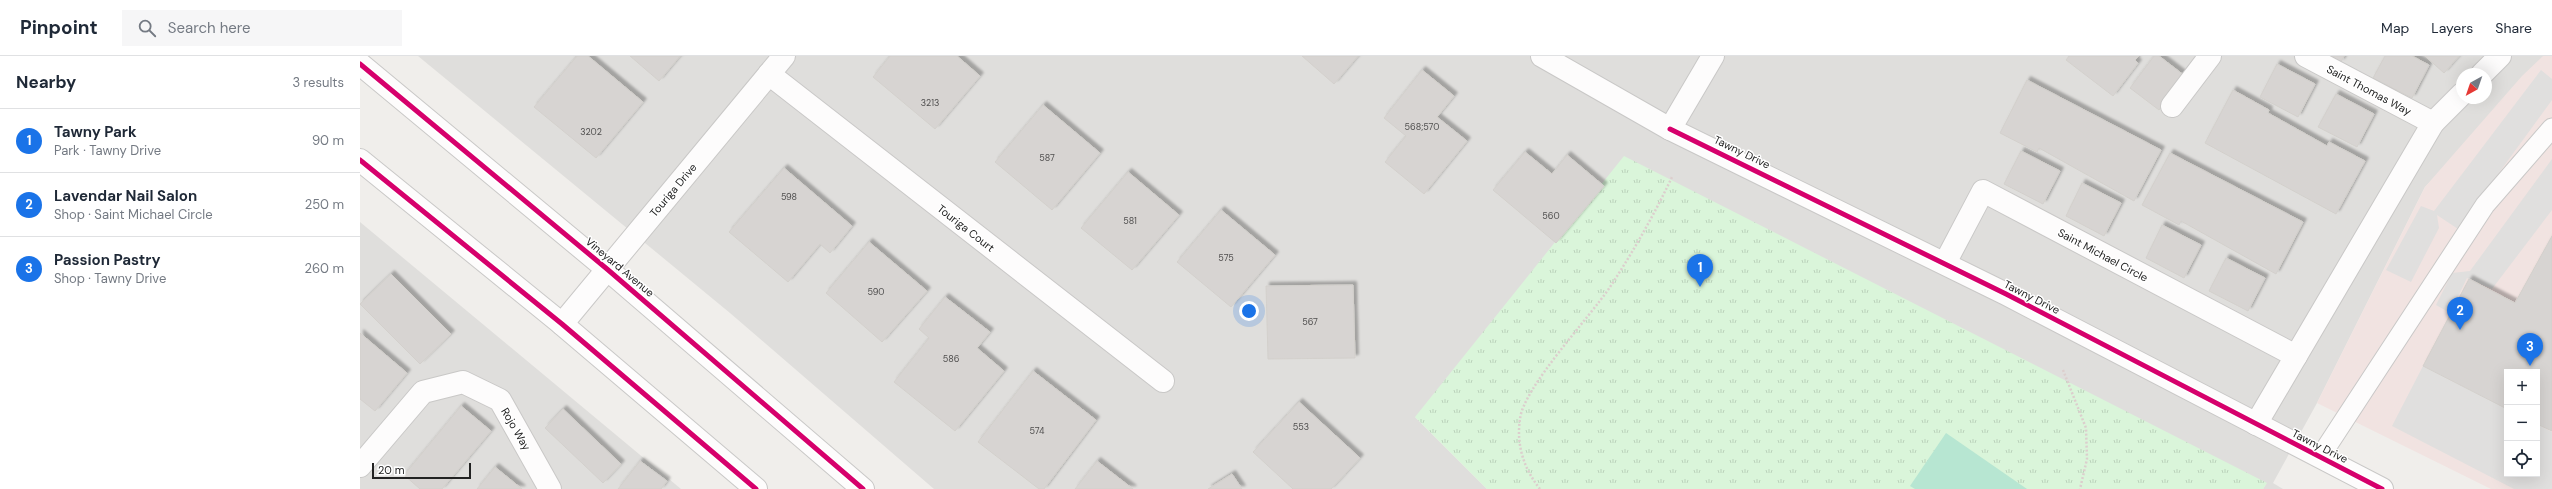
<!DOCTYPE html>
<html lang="en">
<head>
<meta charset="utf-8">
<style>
	:root { --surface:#fff; --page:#f6f6f7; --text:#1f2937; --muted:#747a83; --line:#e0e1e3; --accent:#1a73e8 }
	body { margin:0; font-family:"DM Sans",sans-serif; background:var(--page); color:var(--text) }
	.controls { position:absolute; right:12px; bottom:12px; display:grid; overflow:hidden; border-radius:0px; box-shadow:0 4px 16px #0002 }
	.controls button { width:36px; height:36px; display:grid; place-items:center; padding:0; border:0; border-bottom:1px solid var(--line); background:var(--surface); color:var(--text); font:20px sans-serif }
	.compass { position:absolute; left:2096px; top:12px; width:36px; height:36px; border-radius:50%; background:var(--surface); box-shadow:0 4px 16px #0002; rotate:220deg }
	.scale { position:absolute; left:12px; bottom:10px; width:99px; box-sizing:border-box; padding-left:4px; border:2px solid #222; border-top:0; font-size:11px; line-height:14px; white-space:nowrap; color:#222; -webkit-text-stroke:3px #fff; paint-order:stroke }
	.you { position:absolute; left:889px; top:255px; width:14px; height:14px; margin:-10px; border:3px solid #fff; border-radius:50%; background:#1a73e8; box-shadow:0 0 0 6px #1a73e833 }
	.badge { display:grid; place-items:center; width:26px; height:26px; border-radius:50%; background:var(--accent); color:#fff; font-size:13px; font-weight:700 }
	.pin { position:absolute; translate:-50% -33px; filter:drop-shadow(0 1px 2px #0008) }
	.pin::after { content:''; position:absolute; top:21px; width:14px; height:12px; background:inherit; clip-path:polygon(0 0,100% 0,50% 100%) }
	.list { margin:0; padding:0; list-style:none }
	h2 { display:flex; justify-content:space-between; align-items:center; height:52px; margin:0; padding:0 16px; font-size:17px }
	h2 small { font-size:13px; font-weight:400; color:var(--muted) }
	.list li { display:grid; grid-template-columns:26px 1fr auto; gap:12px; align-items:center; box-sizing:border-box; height:64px; padding:0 16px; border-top:1px solid var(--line) }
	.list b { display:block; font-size:15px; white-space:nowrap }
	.list p { margin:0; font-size:13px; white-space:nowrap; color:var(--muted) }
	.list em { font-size:13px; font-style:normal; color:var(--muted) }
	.icon { flex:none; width:22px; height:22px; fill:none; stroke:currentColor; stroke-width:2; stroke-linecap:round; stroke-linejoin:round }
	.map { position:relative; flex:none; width:2192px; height:433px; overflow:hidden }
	header { display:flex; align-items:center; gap:24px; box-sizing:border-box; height:56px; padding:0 20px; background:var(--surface); border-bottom:1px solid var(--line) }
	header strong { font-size:19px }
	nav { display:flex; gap:22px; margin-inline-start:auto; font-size:14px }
	.search { width:280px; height:36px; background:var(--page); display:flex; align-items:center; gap:10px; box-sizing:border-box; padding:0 14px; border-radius:0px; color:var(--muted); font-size:15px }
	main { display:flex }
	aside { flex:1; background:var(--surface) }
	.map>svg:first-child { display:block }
	.residential { fill:#dfdedc; fill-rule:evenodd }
	.commercial { fill:#f1e3e1; fill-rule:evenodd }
	.park { fill:url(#park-tufts) }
	.pitch { fill:#b7e6d2 }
	.parking { fill:#e0dfde }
	.building { fill:#d7d4d2; stroke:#d3d0cc; filter:url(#shadow) }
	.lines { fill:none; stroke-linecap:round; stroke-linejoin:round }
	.service-casing { stroke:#c9c8c7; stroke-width:21 }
	.minor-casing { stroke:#c9c8c7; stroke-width:24 }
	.tertiary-casing { stroke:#c9c8c7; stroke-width:24 }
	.path { stroke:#dccecd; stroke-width:2.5; stroke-dasharray:2 2; stroke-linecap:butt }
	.service { stroke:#fdfcfc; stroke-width:19 }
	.minor { stroke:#fdfcfc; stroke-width:22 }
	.tertiary { stroke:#fdfcfc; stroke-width:22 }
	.cycleway-casing { stroke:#fff; stroke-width:8 }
	.cycleway { stroke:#d6006c; stroke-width:5 }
	.labels { text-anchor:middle; stroke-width:3; stroke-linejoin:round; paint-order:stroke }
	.number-label { font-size:9px; fill:#4f4e4e }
	.street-label { font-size:11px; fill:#222; stroke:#fff }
</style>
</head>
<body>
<header>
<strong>Pinpoint</strong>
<div class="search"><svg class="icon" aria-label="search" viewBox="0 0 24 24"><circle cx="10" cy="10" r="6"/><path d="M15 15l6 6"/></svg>Search here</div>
<nav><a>Map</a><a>Layers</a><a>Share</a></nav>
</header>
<main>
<aside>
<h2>Nearby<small>3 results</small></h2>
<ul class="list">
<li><span class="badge">1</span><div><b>Tawny Park</b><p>Park · Tawny Drive</p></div><em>90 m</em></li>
<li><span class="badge">2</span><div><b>Lavendar Nail Salon</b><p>Shop · Saint Michael Circle</p></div><em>250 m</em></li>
<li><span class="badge">3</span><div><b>Passion Pastry</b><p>Shop · Tawny Drive</p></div><em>260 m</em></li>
</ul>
</aside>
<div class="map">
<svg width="2192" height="433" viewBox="0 0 2192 433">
	<defs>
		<pattern id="park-tufts" width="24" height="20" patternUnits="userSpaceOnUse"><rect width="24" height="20" fill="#daf5da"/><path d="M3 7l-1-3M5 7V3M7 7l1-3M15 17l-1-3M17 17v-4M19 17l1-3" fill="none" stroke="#bbd2bb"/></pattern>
		<filter id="shadow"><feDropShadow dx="3.5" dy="-3.5" stdDeviation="1" flood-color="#0004"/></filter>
	</defs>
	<rect width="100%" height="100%" fill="#f0eeeb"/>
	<g class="residential">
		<path d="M58,0h2134l-127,131 -108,216 -44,80 10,6h-20l3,-5 -851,-67 72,72h-553l-204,-176zM2102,18h24v24h-24z"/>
		<polygon points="0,166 321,433 0,433"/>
	</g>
	<path class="commercial" d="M2183,0h9v433h-61l-174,-86 108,-216 97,-111zM2147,316h30v102h-30z"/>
	<polygon class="park" points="1264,100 1907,427 1903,433 1127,433 1055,361"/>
	<polygon class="pitch" points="1586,377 1667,433 1555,433 1550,430"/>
	<g class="parking">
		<polygon points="2181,14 2192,23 2192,44 2098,173 2077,159 2079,172 2051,226 2026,214 2061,150 2074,155"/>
		<polygon points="2192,103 2192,154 2132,233 2107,222 2090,257 2076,249 2092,217 2110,215"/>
		<polygon points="2063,310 2147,353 2147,418 2177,418 2177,368 2192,376 2192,433 2154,433 2032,370"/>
	</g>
	<g class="building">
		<polygon points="217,0 228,0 283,46 236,102 174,51"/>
		<polygon points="270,0 320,0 299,25"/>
		<polygon points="530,0 597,0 620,20 575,73 513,21"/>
		<polygon points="942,0 998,0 974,28"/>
		<polygon points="1709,0 1779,0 1775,4 1778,7 1753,40 1706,4"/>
		<polygon points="1794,0 1799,0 1825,20 1799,54 1770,32"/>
		<polygon points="1970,0 1984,0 1981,6"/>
		<polygon points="2025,0 2052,0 2069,9 2052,42 2013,22"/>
		<polygon points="2065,0 2099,0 2084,17"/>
		<polygon points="1917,8 1955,28 1938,61 1900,41"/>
		<polygon points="1062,14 1094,40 1077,61 1107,85 1064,138 1025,106 1046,80 1024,62"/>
		<polygon points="1667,24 1801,94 1774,145 1679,92 1677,96 1640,77"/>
		<polygon points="1873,34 1909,54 1908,57 1967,90 1969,86 2005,105 1976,158 1845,87"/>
		<polygon points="1976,38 2014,58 1997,91 1958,71"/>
		<polygon points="683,49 740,97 692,154 635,106"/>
		<polygon points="1661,95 1700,115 1683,148 1644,128"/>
		<polygon points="1165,96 1192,118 1207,99 1244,130 1196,187 1133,134"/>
		<polygon points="1810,97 1943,166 1916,218 1821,165 1819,169 1782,149"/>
		<polygon points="424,112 492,170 470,197 460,188 428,226 369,176"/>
		<polygon points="768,116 819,159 772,214 721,172"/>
		<polygon points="1722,127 1761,147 1744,180 1706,160"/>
		<polygon points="861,154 915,199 871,251 817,206"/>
		<polygon points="1802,169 1841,189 1824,222 1786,202"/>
		<polygon points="2192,180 2192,375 2177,368 2177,316 2147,316 2147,353 2063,310 2109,223 2155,247"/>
		<polygon points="509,186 567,235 522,286 466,237"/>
		<polygon points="1866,202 1905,222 1888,255 1849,235"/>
		<polygon points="31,218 91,278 60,308 0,248"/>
		<polygon points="993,229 995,302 908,303 906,230"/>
		<polygon points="585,241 630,276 617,292 644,315 595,375 534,326 569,282 559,273"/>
		<polygon points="0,277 47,317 15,355 0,343"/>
		<polygon points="673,315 736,364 684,433 679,433 618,386"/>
		<polygon points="939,346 1000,402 971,433 933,433 893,396"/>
		<polygon points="101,350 131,375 82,433 60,433 44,419"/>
		<polygon points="203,353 261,408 243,427 185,372"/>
		<polygon points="280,405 307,425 301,433 258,433"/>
		<polygon points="737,405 773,433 715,433"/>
		<polygon points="135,411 162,433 117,433"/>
		<polygon points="872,418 882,433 848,433"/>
	</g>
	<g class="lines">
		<defs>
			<polyline id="service" points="1960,401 2125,149 2192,72"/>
			<g id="minor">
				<polyline points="1182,0 1310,73 1646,238 2022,433"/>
				<polyline points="1946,0 2073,67"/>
				<polyline points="409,18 803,325"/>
				<polyline points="2122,18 2140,0"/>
				<polyline points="1812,50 1850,0"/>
				<polyline points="1310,73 1353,0"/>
				<polyline points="1585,207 1623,135 1936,300"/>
				<polyline points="202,268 424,0"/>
				<polyline points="1896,368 2073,67 2102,38"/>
				<polyline points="0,410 63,336 103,326 140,344 190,433"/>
			</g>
			<g id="tertiary">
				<polyline points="0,8 247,213 503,433"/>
				<polyline points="0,104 202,268 396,433"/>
			</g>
		</defs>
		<use href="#service" class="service-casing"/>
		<use href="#minor" class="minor-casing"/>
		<use href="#tertiary" class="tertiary-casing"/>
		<g class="path">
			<polyline points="1703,314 1726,372 1727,403 1720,433"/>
			<path d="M1180,433c-16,-20 -24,-44 -20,-70 3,-31 70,-102 90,-132 23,-35 44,-72 62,-110"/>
		</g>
		<use href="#service" class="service"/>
		<use href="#minor" class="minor"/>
		<use href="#tertiary" class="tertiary"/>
		<defs>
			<g id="cycleway">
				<polyline points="0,8 247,213 503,433"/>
				<polyline points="1310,73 1646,238 2022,433"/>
				<polyline points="0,104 202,268 396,433"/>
			</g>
		</defs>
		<use href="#cycleway" class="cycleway-casing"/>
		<use href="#cycleway" class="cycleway"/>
	</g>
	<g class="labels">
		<g class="number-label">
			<text x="570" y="50">3213</text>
			<text x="1062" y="74">568;570</text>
			<text x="231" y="79">3202</text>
			<text x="687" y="105">587</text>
			<text x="429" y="144">598</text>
			<text x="1191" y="163">560</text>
			<text x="770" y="168">581</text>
			<text x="866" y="205">575</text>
			<text x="516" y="239">590</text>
			<text x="950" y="269">567</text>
			<text x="591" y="306">586</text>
			<text x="941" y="374">553</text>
			<text x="677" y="378">574</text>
		</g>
		<g class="street-label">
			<text transform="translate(2009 34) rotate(28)" y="4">Saint Thomas Way</text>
			<text transform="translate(1382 96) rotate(26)" y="4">Tawny Drive</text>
			<text transform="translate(313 134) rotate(-50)" y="4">Touriga Drive</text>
			<text transform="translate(606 172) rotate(38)" y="4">Touriga Court</text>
			<text transform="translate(1743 199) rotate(28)" y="4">Saint Michael Circle</text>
			<text transform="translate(260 211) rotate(40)" y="4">Vineyard Avenue</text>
			<text transform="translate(1672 241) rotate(27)" y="4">Tawny Drive</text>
			<text transform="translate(156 373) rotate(60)" y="4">Rojo Way</text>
			<text transform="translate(1960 390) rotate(27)" y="4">Tawny Drive</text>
		</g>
	</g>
</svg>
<div class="controls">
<button>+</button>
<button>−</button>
<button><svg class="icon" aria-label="locate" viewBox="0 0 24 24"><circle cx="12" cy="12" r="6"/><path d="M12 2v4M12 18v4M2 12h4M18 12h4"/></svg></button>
</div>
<svg class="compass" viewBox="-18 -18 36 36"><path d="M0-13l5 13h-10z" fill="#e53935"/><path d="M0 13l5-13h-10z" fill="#747a83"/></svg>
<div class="scale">20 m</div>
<div class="you"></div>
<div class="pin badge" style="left:1340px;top:231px">1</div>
<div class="pin badge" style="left:2100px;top:274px">2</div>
<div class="pin badge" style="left:2170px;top:310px">3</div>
</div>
</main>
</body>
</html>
